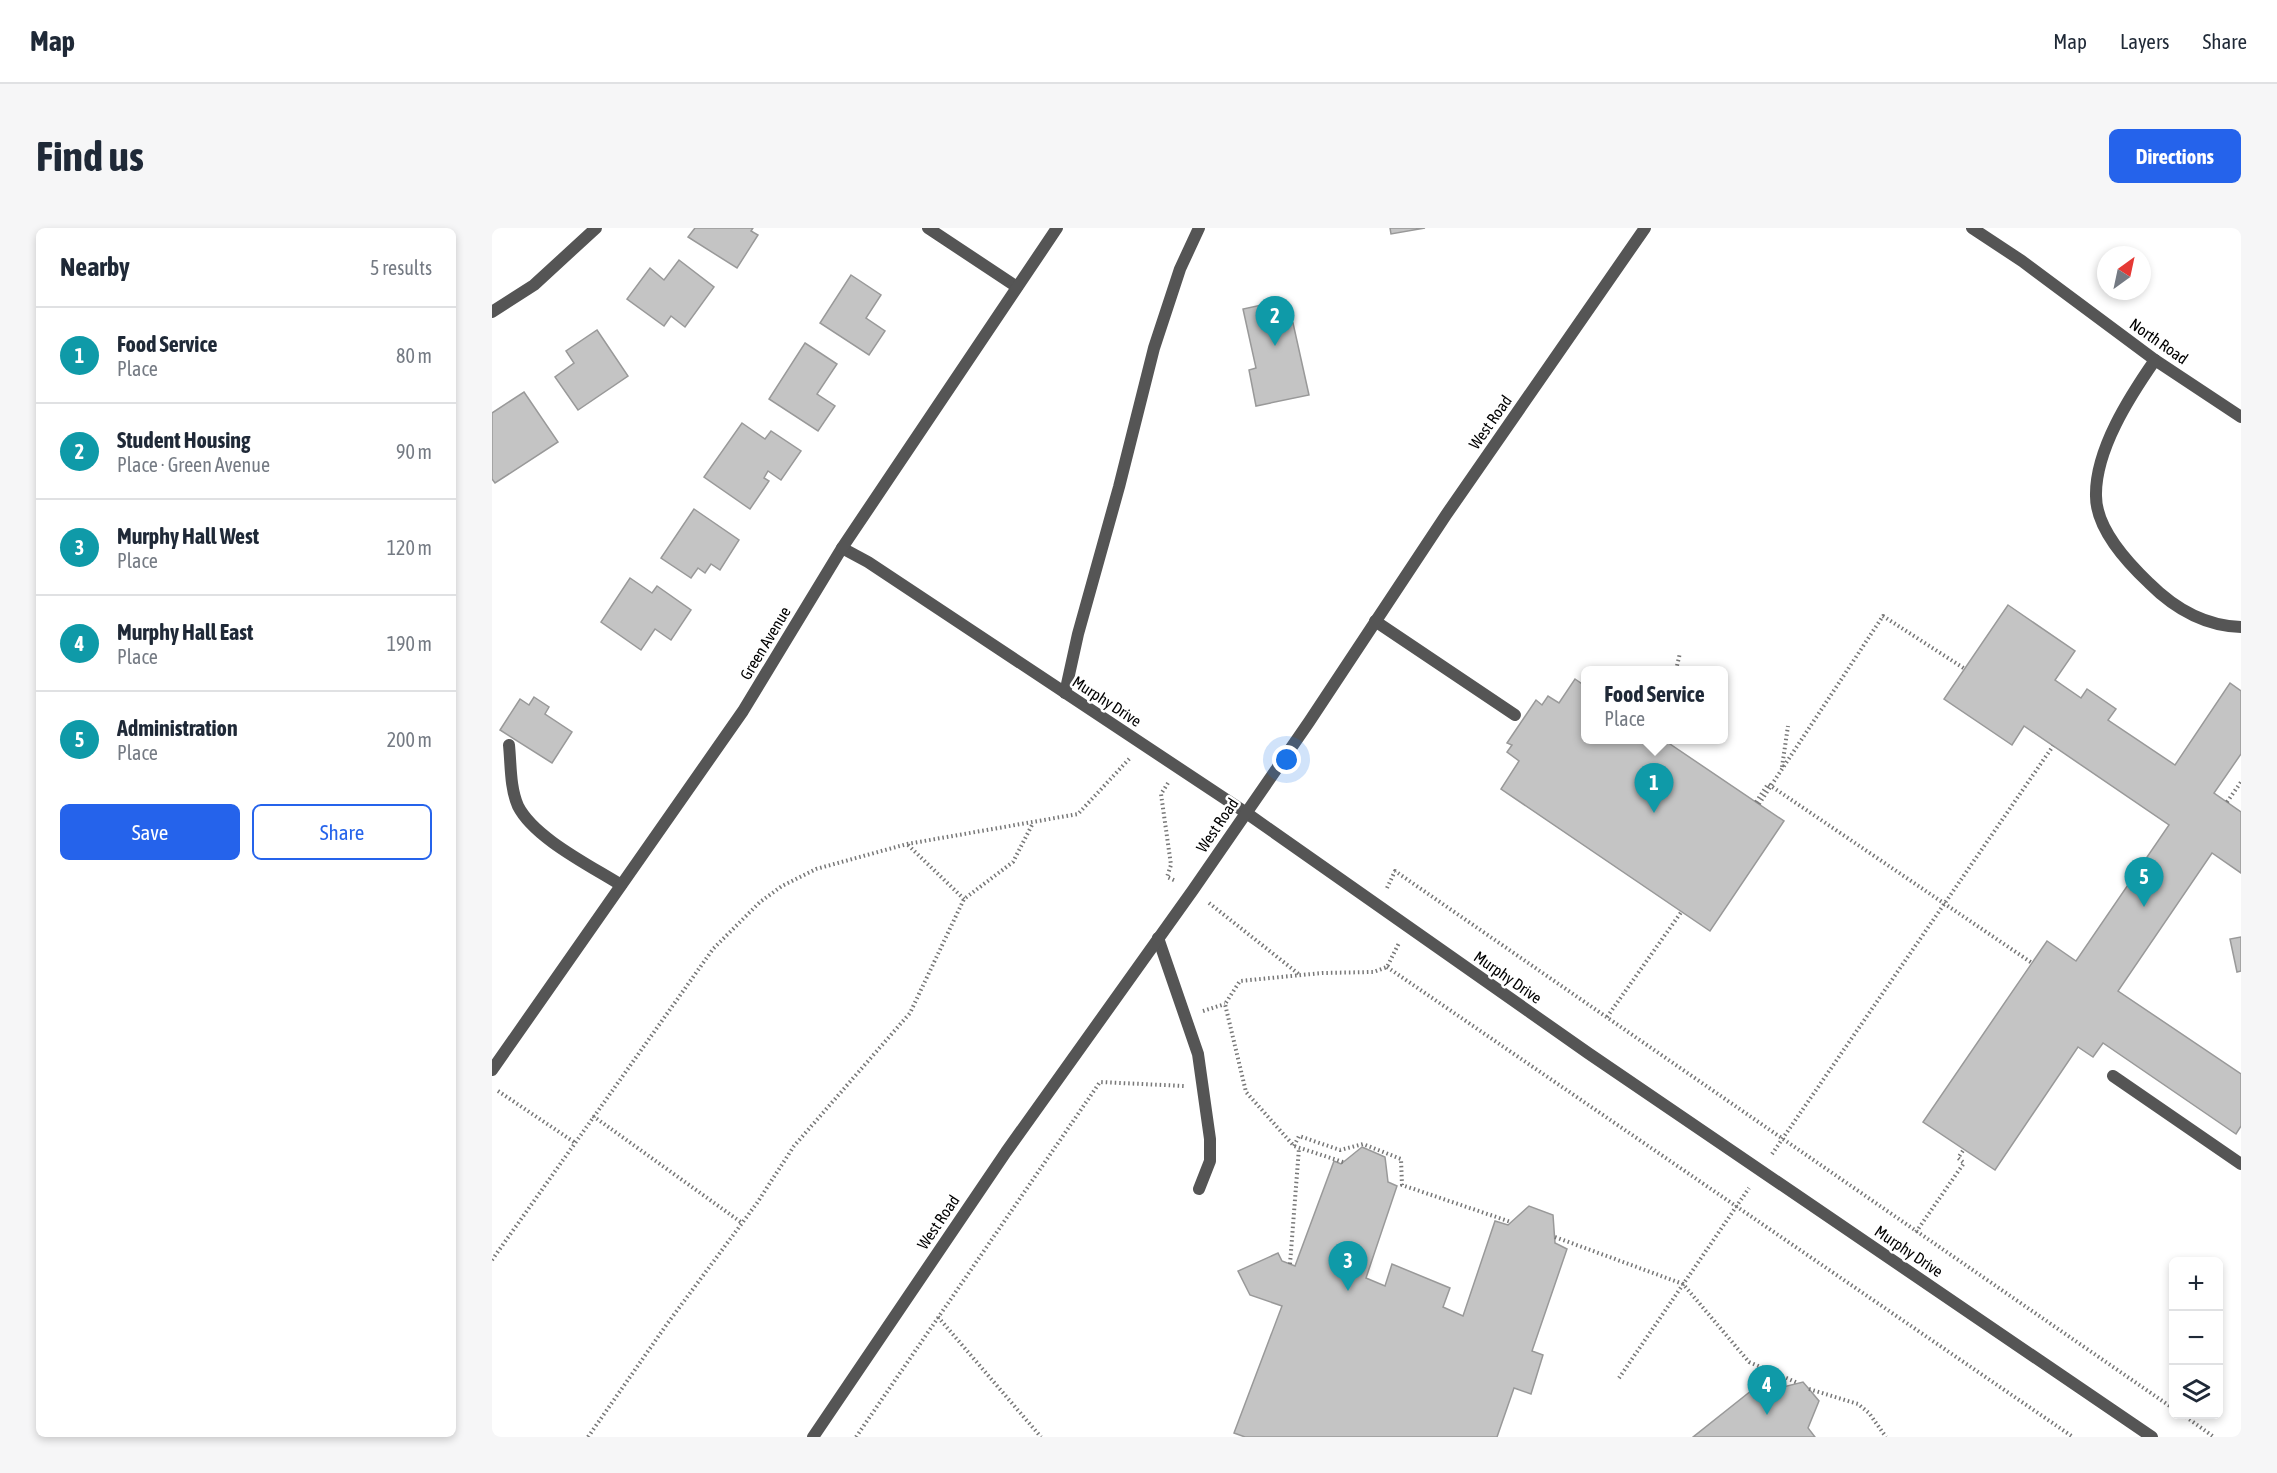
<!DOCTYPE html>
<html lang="en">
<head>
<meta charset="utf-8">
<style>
	:root { --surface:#fff; --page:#f6f6f7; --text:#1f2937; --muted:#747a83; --line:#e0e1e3; --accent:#2563eb }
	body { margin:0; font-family:"Asap Condensed",sans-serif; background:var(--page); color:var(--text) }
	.controls { position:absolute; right:18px; bottom:18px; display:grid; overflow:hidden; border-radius:9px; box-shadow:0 3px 9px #0003 }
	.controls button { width:54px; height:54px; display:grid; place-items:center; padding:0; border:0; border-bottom:2px solid var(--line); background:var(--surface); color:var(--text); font:30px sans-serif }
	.compass { position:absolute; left:1605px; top:18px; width:54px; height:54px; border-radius:50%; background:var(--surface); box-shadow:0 3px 9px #0003; rotate:33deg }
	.you { position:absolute; left:795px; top:532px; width:21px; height:21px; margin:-15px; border:4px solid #fff; border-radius:50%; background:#1a73e8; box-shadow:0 0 0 9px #1a73e833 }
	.badge { display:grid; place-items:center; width:39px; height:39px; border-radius:50%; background:var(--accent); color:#fff; font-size:20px; font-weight:700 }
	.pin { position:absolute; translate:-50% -50px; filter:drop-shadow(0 2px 3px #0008) }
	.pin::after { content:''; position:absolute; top:32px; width:21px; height:18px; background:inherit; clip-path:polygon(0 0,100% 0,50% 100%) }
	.popup { position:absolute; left:1089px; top:438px; width:147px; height:78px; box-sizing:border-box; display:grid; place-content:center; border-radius:9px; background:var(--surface); filter:drop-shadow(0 2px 4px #0005); font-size:20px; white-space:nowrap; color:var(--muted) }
	.popup b { font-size:22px; color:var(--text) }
	.popup::after { content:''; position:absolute; left:50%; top:100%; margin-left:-12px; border:12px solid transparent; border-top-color:var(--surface) }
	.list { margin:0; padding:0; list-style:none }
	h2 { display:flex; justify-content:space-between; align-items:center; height:78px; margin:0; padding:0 24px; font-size:26px }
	h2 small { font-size:20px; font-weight:400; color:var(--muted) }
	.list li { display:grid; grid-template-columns:39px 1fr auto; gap:18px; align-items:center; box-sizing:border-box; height:96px; padding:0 24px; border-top:2px solid var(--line) }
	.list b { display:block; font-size:22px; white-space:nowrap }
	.list p { margin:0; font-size:20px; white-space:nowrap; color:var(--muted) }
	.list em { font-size:20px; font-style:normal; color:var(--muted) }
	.actions { display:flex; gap:12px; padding:18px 24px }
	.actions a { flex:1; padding:14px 0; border:2px solid var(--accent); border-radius:9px; text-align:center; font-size:21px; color:var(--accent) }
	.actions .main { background:var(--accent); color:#fff }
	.icon { flex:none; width:33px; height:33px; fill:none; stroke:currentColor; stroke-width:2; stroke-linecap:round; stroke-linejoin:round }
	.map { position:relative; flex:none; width:1749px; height:1209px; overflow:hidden; border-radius:9px }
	header { display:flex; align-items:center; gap:36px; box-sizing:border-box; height:84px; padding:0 30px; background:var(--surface); border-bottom:2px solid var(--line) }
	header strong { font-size:28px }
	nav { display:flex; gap:33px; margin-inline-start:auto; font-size:21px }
	.intro { display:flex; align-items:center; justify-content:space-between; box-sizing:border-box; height:144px; padding:0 36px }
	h1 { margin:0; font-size:42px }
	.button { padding:15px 27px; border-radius:9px; background:var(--accent); color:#fff; font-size:21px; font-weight:700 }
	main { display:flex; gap:36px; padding:0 36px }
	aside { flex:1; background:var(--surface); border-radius:9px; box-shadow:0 3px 9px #0003 }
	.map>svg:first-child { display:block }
	.building { fill:#c4c4c4; stroke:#999; stroke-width:1.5 }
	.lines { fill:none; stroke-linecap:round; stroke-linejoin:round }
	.path { stroke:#777; stroke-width:4; stroke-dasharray:1.5 3; stroke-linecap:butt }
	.service { stroke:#555; stroke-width:12 }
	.minor { stroke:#555; stroke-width:12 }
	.tertiary { stroke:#555; stroke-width:12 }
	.path-bridge { stroke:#777; stroke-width:4; stroke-dasharray:1.5 3; stroke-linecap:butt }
	.labels { text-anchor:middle; stroke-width:5; stroke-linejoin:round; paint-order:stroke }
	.street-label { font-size:16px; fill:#000; stroke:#fff }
</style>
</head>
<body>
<header>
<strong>Map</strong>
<nav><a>Map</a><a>Layers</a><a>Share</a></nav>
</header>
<div class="intro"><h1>Find us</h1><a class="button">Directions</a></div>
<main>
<aside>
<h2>Nearby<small>5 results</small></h2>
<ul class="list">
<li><span class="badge" style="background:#0f9aa8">1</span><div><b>Food Service</b><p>Place</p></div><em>80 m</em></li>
<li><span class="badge" style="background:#0f9aa8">2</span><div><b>Student Housing</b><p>Place · Green Avenue</p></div><em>90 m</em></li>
<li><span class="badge" style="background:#0f9aa8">3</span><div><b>Murphy Hall West</b><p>Place</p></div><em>120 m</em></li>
<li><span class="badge" style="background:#0f9aa8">4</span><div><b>Murphy Hall East</b><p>Place</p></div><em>190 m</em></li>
<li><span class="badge" style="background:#0f9aa8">5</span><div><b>Administration</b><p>Place</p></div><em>200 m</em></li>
</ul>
<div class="actions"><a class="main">Save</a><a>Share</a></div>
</aside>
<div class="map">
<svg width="1749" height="1209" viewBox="0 0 1749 1209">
	<rect width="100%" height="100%" fill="#fff"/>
	<g class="building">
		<polygon points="203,0 261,0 259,3 266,7 245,40 196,9"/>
		<polygon points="898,0 933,0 899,6"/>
		<polygon points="187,32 222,59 193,99 179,88 172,98 135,71 158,40 172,52"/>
		<polygon points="359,47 389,67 374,90 393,103 377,127 328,95"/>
		<polygon points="788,73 793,97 801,95 817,167 764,178 757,142 764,140 751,81"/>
		<polygon points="105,102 136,148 86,182 63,149 82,135 74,123"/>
		<polygon points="313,115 345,136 325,166 343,178 326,203 277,171"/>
		<polygon points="32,164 66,214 3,255 0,251 0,185"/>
		<polygon points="250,195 273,211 279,203 309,223 289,252 276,243 272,250 277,253 258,281 212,249"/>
		<polygon points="202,281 247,312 228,342 219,336 213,345 206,340 199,350 169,330"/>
		<polygon points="138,350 160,365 165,358 199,382 179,412 163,401 149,422 109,394"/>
		<polygon points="1516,377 1583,423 1563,452 1589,470 1595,461 1624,481 1616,492 1683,537 1738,455 1749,463 1749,526 1722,565 1749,584 1749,645 1720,625 1626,763 1749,846 1749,898 1744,906 1611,815 1601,829 1586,819 1503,942 1431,894 1555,713 1584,733 1677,597 1532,498 1520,517 1452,471"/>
		<polygon points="1083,451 1093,458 1093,512 1172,512 1292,593 1218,703 1009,561 1027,533 1015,524 1020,517 1015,515 1044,472 1050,477 1056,468 1067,475"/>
		<polygon points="42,469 57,479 53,486 80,504 60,535 8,502 28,471 37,477"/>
		<polygon points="1749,709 1749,743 1745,744 1738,711"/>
		<polygon points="870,919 893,929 896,954 905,958 874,1050 893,1058 900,1036 958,1060 951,1079 971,1088 1003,993 1016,997 1037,978 1061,987 1063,1015 1075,1021 1040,1123 1051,1127 1039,1166 1022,1160 1005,1209 753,1209 742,1205 790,1078 758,1067 746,1043 786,1025 790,1033 803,1038 842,933 849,936"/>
		<polygon points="1274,1151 1283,1161 1311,1154 1317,1161 1327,1173 1316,1200 1323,1209 1201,1209"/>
	</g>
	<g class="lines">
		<g class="path">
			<polyline points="1184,442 1188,425"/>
			<polyline points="1290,539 1296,498"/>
			<polyline points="676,555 669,566 679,637 675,649 684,653"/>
			<polyline points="1735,574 1749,554"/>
			<polyline points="1267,576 1391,388 1473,441"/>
			<polyline points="416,617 472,671"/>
			<polyline points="895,660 903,643 1682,1181"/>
			<polyline points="717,675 808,747"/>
			<polyline points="895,739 1581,1209"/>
			<polyline points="711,783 733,776"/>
			<polyline points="1115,789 1190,683"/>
			<polyline points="6,863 82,914"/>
			<polyline points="101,888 250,995"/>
			<polyline points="802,918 807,908 848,922 871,916 909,931 910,957 1019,994"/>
			<polyline points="1280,926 1561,518"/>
			<polyline points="851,934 802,918 754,864 733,776 748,753 830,745 881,744 895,739 907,715"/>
			<polyline points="1424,1004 1472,935 1466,930 1472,921"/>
			<polyline points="1063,1009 1191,1056 1257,1134 1306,1155"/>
			<polyline points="0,1032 221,721 268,674 290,658 324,641 415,616 586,586 638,530"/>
			<polyline points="798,1036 807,920"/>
			<polyline points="446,1089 549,1209"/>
			<polyline points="1127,1150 1257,960"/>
			<polyline points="1317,1161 1366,1176 1377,1185 1394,1209"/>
			<polyline points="1690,1186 1722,1209"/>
			<polyline points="96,1209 175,1096 265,975 302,918 418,785 472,671 521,634 541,595"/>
			<polyline points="364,1209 608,854 692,858"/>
		</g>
		<g class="service">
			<polyline points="1480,0 1530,33 1663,132 1749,189"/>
			<path d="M1663,132c-25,36 -60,90 -59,136 0,33 31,66 53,87 25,25 56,43 92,44"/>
			<polyline points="350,320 376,334 753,584 1096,825 1660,1209"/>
			<polyline points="883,393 1023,487"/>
			<polyline points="573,465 586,406 627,259 662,120 688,41 707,0"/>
			<path d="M17,517c2,20 1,43 9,61 16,32 73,60 103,79"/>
			<polyline points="666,710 706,826 718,911 718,933 707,961"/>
			<polyline points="1621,848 1749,936"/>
			<polyline points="321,1209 514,924 701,662 817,494 954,287 1153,0"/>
		</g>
		<g class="minor">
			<polyline points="436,0 525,59"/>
			<polyline points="0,84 42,57 104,0"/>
		</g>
		<polyline class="tertiary" points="0,842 251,483 350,320 565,0"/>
		<polyline class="path-bridge" points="1264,574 1276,556 1540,735"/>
	</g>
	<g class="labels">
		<g class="street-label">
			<text transform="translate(1667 113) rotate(35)" y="6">North Road</text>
			<text transform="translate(998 194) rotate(-55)" y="6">West Road</text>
			<text transform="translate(273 415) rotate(-59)" y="6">Green Avenue</text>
			<text transform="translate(615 473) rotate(33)" y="6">Murphy Drive</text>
			<text transform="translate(725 597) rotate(-56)" y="6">West Road</text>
			<text transform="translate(1016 749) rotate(35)" y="6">Murphy Drive</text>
			<text transform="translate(446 994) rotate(-56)" y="6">West Road</text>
			<text transform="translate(1417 1023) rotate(34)" y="6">Murphy Drive</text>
		</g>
	</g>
</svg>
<div class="controls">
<button>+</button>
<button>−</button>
<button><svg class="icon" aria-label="layers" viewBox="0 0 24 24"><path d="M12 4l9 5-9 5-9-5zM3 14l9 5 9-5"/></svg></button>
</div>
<svg class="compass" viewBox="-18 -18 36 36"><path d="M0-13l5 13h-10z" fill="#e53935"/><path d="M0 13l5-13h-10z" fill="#747a83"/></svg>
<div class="you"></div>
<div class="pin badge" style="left:1162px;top:585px;background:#0f9aa8">1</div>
<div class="popup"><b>Food Service</b>Place</div>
<div class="pin badge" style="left:783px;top:118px;background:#0f9aa8">2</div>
<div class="pin badge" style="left:856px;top:1063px;background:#0f9aa8">3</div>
<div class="pin badge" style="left:1275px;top:1187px;background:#0f9aa8">4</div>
<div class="pin badge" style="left:1652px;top:679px;background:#0f9aa8">5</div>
</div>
</main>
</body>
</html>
